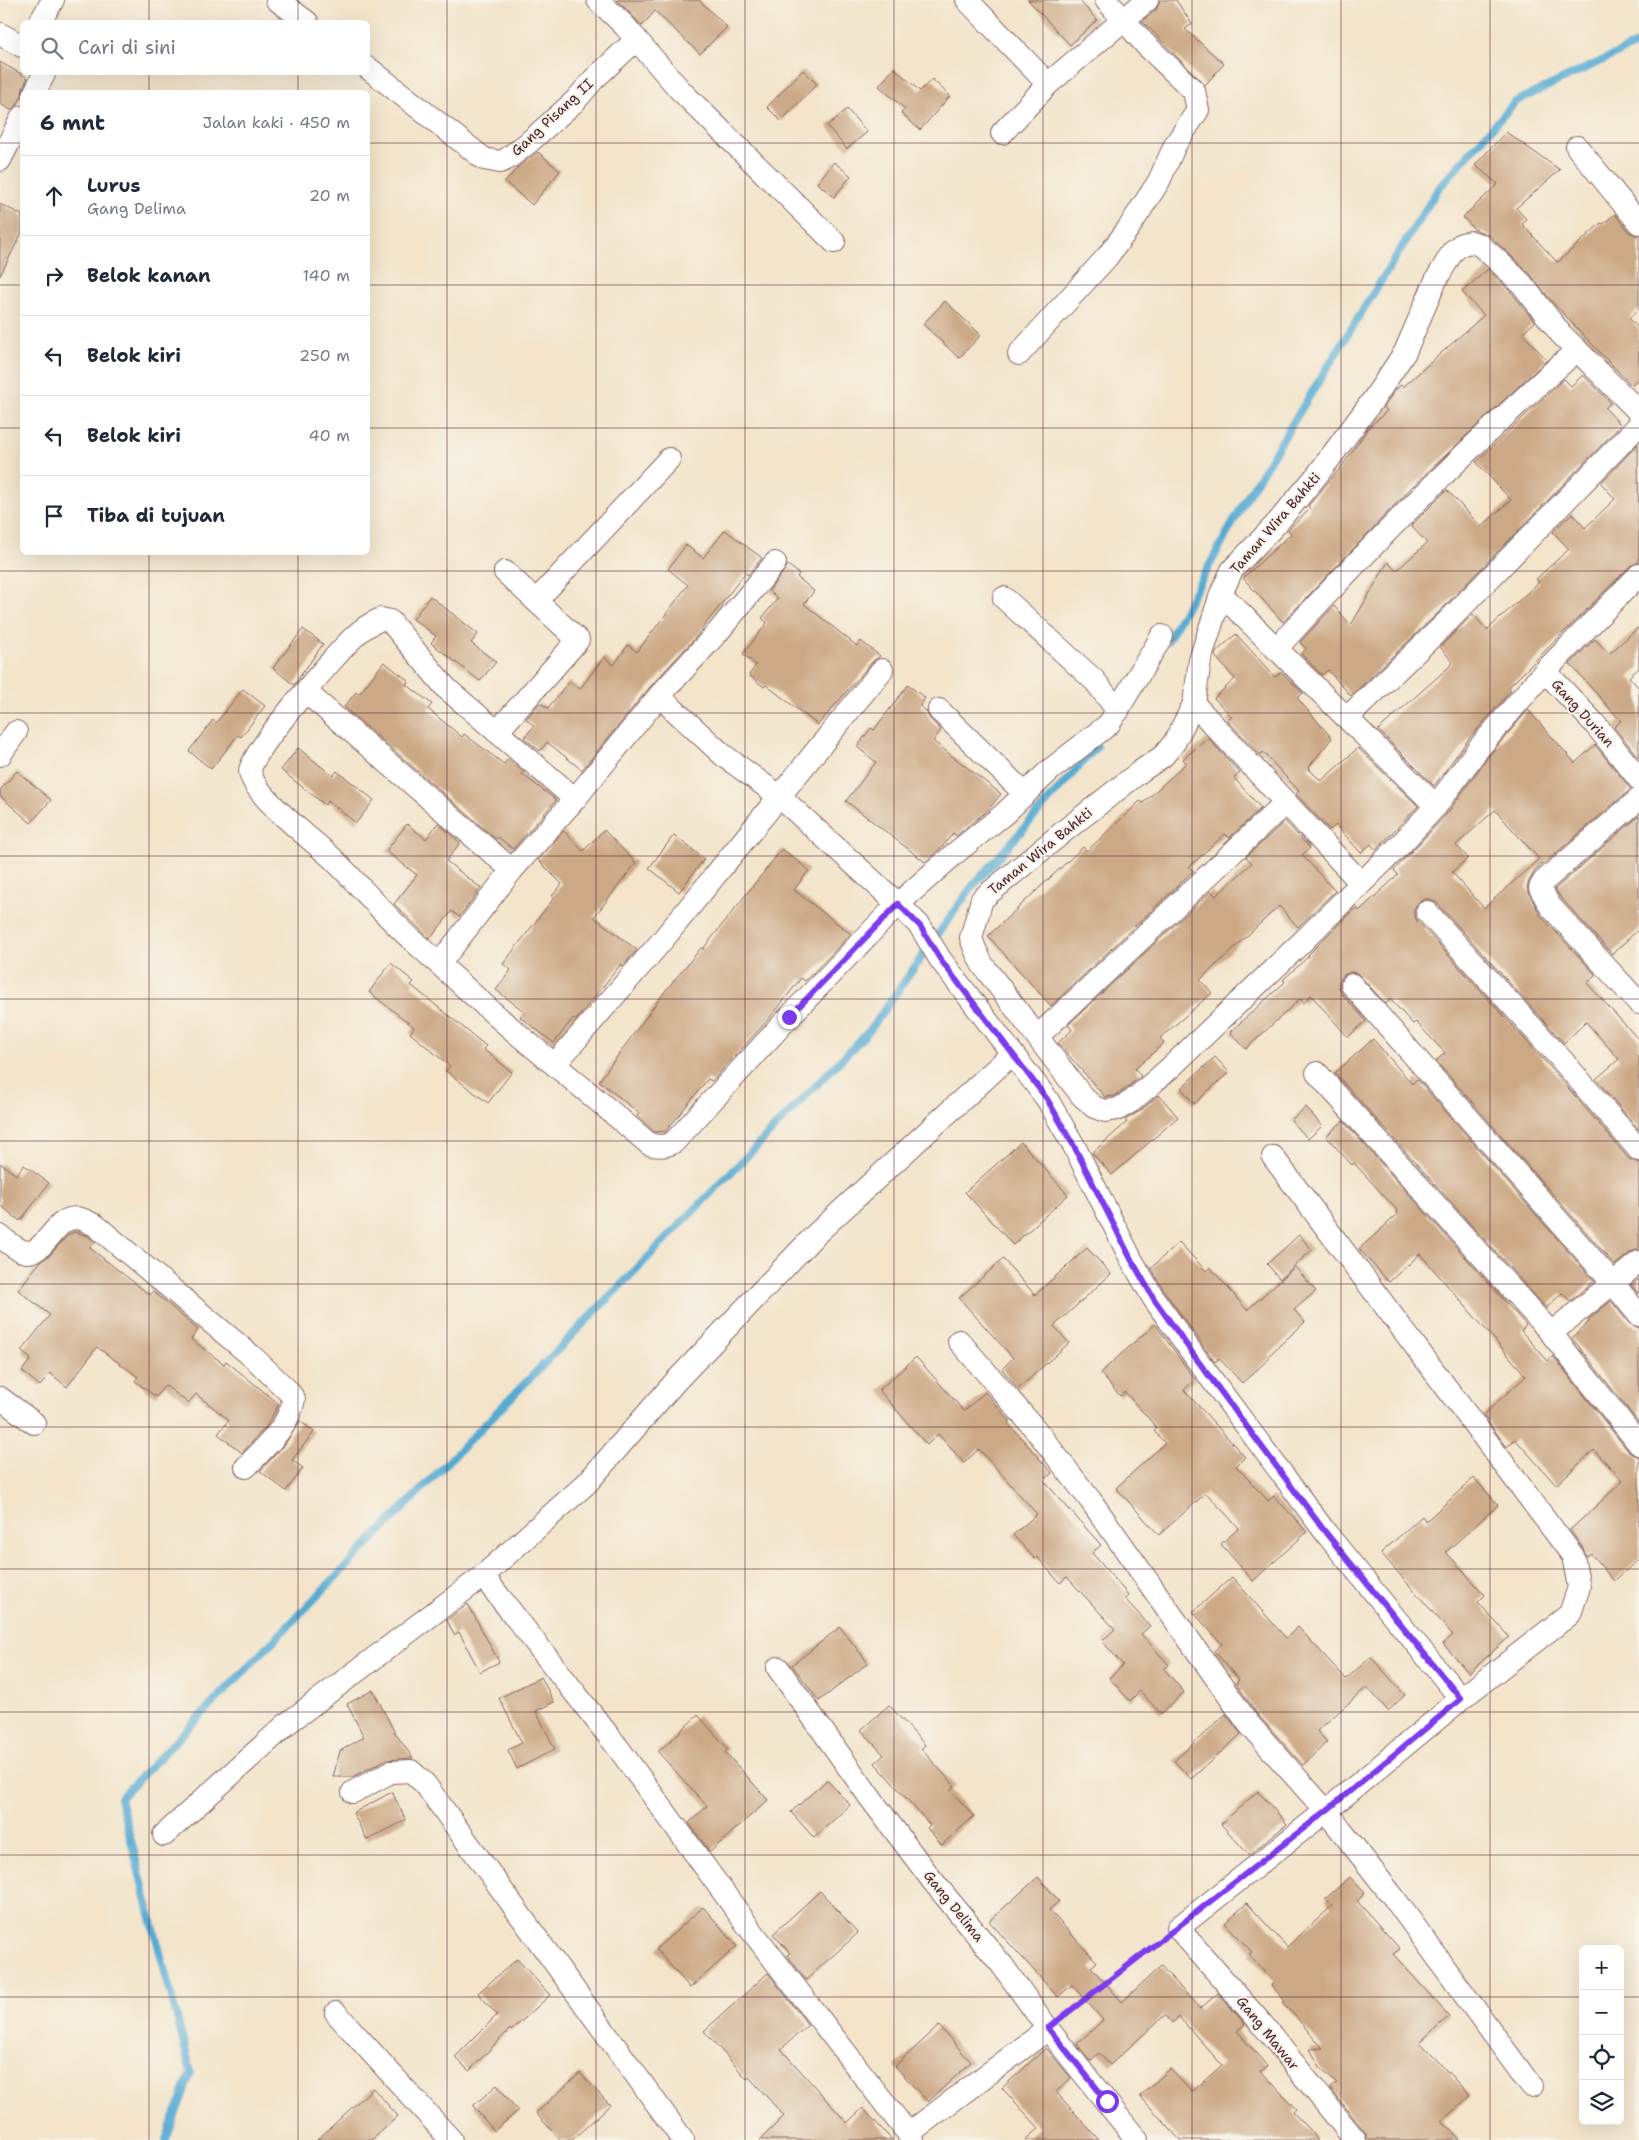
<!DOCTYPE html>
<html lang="id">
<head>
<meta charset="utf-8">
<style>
	:root { --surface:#fff; --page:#f6f6f7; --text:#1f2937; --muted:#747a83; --line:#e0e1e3 }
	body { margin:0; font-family:"Shantell Sans",sans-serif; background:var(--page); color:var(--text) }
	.controls { position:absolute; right:15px; bottom:15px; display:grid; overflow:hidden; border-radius:8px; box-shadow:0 5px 20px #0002 }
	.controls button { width:45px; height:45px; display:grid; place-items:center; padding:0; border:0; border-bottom:1px solid var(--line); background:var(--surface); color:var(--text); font:25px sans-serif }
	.stop { position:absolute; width:15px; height:15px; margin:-11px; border:4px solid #7c3aed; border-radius:50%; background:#fff }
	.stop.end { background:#7c3aed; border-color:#fff; box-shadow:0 1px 5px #0008 }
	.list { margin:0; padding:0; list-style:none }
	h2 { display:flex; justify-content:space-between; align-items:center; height:65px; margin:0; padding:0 20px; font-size:21px }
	h2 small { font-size:16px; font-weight:400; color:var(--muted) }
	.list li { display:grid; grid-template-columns:32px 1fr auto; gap:15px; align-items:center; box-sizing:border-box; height:80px; padding:0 20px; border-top:1px solid var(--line) }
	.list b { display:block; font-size:19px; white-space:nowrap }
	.list p { margin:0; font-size:16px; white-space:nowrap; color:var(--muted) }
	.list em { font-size:16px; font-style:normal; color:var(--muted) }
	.icon { flex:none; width:28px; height:28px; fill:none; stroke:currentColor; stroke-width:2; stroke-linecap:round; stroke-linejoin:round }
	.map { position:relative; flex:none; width:1639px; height:2140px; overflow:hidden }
	.search { position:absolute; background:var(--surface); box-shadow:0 5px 20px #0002; left:20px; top:20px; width:350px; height:55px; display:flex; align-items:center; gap:12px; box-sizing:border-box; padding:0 18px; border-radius:8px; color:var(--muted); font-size:19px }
	.panel { position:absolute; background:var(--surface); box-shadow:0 5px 20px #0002; left:20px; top:90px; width:350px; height:465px; border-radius:8px }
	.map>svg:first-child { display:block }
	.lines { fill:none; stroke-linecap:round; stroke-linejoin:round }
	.stream { stroke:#57abd3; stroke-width:8 }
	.building { fill:#cca986; fill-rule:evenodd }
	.minor-casing { stroke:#856463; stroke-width:24 }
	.path { stroke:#856463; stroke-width:3; stroke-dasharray:1 4; stroke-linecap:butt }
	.minor { stroke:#fff; stroke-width:22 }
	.route { stroke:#7c3aed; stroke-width:6 }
	.grid { fill:none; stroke:#4a1f2b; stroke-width:1; stroke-opacity:0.55 }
	.labels { text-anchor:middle; stroke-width:4; stroke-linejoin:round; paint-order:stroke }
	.street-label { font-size:14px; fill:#4a1f2b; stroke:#f7f3e8 }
</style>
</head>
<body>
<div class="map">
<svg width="1639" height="2140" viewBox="0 0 1639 2140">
	<rect width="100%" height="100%" fill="#f7f3e8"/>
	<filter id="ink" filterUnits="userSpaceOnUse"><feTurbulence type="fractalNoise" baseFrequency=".02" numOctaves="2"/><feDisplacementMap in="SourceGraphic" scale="10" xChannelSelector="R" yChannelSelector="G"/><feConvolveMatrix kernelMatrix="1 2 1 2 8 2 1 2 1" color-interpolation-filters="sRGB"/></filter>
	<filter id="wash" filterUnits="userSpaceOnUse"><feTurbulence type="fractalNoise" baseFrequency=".0096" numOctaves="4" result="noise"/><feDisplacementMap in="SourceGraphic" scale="20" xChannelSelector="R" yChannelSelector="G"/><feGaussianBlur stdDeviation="1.12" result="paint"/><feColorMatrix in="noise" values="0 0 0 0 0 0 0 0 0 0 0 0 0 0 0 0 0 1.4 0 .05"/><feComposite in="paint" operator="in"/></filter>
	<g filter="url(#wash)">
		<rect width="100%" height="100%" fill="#f3e4ca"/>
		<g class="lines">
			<g class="stream">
				<polyline points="1168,640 1250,492 1438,189 1515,102 1639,43"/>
				<polyline points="166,2140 191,2072 120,1798 870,1030 970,889 1097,746"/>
			</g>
		</g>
		<g id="blocks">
			<g class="building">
				<polygon points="617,0 699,0 727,27 700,54 655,11 642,26"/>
				<polygon points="1028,0 1079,0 1097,20 1070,45"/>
				<polygon points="1160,0 1176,0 1192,24 1185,29 1224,64 1205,85 1142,21 1156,10"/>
				<polygon points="0,62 28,78 23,87 22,96 17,105 11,110 0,104"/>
				<polygon points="894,68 920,91 932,79 950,96 920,130 901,113 905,109 879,86"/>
				<polygon points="803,70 817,84 781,121 767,107"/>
				<polygon points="847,109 867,132 847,149 827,126"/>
				<polygon points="1506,132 1560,170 1516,208 1527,220 1522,224 1556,261 1558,262 1601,223 1603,224 1615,214 1629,232 1639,236 1639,309 1629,318 1639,329 1639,378 1631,385 1554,304 1531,275 1489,235 1474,229 1463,217 1498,184 1475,165"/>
				<polygon points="538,152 560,171 532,205 505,182 518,167"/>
				<polygon points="834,162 851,176 834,197 817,183"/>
				<polygon points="0,204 22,215 22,232 0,276"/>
				<polygon points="1488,269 1512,293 1535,322 1522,333 1547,360 1413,486 1283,622 1243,578 1291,534 1288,530 1310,509 1308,506 1339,470 1370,426 1387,411 1384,407 1395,390 1401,385 1403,387 1484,315 1462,292"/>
				<polygon points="945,301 981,335 959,358 923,324"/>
				<polygon points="1583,375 1611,403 1605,408 1621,425 1439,612 1351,696 1328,670 1322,675 1301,654 1306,649 1300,642 1334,606 1351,625 1388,562 1396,571 1427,543 1411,526 1447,490 1481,527 1511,500 1476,462 1564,379 1571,386"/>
				<polygon points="1638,444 1639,562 1630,566 1509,687 1511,690 1468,740 1434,786 1378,730 1451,665 1453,662 1440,647 1473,614 1487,630 1539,582 1536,579 1569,549 1553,532 1572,513 1585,528 1615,499 1601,483"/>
				<polygon points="725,530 762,558 748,575 745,573 695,638 649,688 582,770 547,742 540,751 524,738 534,726 526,719 540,703 548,708 569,681 580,689 604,657 614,665 628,645 637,652 688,585 668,569 686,545 703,558"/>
				<polygon points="788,565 799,574 797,577 814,591 804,604 857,646 861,641 880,656 872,662 818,725 766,685 764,687 749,675 756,665 743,654 767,623 762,618 778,598 769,591"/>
				<polygon points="430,596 478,634 471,643 496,662 480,681 431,643 436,636 413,619"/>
				<polygon points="1639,627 1639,668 1629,677 1639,688 1639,758 1614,727 1621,721 1570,664 1595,639 1609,654"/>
				<polygon points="303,629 323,644 294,685 273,668"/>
				<polygon points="1236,634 1275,677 1281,672 1303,693 1297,698 1332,738 1308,768 1321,781 1358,748 1418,806 1376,850 1371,844 1361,853 1336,825 1330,830 1296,794 1299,791 1263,752 1260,755 1227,720 1232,717 1214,698 1235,679 1215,656 1216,652"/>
				<polygon points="384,662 409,681 406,684 432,704 428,709 462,737 464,734 504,764 508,759 524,772 522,774 556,800 513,849 498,837 496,839 344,707 356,692 359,694"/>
				<polygon points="908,685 925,698 920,706 926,711 930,719 941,730 933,741 1001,794 988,810 956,836 953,833 942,847 925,862 846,801 876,762 857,747 871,728 874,730"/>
				<polygon points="243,689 265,706 241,737 238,735 211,769 189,751 213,720 216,723"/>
				<path d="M1528,710l47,53 20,-18 36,44 -96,82 -6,10 -2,7 13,27 56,60 -9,8 52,57v90l-43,-51 23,-20 -33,-37 -22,21 -127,-140 -7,-4h-6l-6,4 -4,6v5l3,7 135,148 77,90 10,4v86l-8,3 -16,13 -179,-204 9,-8 -29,-31 -3,2 -23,-25 -4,5 -29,-31 -7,-1 -6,3 -5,6v7l3,6 24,27 -18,16 -37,-42 -7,8 -4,-4 -54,50 -16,-17 55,-50 -2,-2 26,-24 -1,-1 44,-44 5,-3 2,3 39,-36 -4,-5 52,-55 42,-58zM1495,810l44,49 -55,49 -32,-36 16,-14 -12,-13z"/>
				<polygon points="1208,738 1240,773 1234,778 1261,808 1229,838 1225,834 1189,867 1193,871 1051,1006 988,936 1083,847 1087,851 1140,801 1143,803 1186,763 1183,759"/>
				<polygon points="298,748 333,776 337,771 374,800 356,823 328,801 325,805 281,770"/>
				<polygon points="17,771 51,800 31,823 0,796 0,790"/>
				<polygon points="1639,816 1639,929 1612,954 1561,898 1555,889"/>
				<polygon points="1285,821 1310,848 1302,855 1335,891 1298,927 1279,906 1200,980 1212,993 1160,1038 1164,1043 1135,1069 1141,1076 1124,1090 1114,1096 1105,1097 1058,1043 1072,1030 1068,1025 1211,891 1216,896 1252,863 1246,857"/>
				<polygon points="438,823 460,843 446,861 481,888 459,917 452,911 430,939 394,904 417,875 386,851 407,824 426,839"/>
				<polygon points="604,830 636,863 594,917 637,950 623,966 621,964 576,1020 573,1018 554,1043 520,1017 525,1012 496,990 511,970 503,964 554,898 552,896 562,884 538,860 564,831 583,851"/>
				<polygon points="674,835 704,859 679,892 649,868"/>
				<polygon points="782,849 809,870 794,890 851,934 805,981 801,978 774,1013 712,1081 708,1079 666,1131 655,1132 637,1116 639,1113 599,1081 666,990 701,948 703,949"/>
				<polygon points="391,963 414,982 411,985 486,1046 483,1049 512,1072 488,1103 446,1071 450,1066 410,1033 414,1027 369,992"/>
				<polygon points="1373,1039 1412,1084 1417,1079 1594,1281 1570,1301 1562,1293 1546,1308 1335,1073"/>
				<polygon points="1215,1057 1229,1072 1194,1104 1181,1088"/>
				<polygon points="1159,1095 1178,1117 1112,1175 1092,1153 1127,1122 1125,1120 1140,1111"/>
				<polygon points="1306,1107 1322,1126 1308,1139 1291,1120"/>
				<polygon points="1343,1121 1526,1325 1521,1331 1548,1361 1553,1356 1629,1452 1639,1457 1639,1559 1614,1581 1591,1554 1586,1557 1583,1548 1570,1530 1623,1481 1594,1450 1556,1485 1515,1439 1507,1447 1483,1415 1526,1376 1420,1254 1389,1282 1359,1249 1398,1214 1396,1212 1397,1210 1354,1163 1352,1165 1326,1136"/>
				<polygon points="1021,1142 1068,1195 1013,1245 965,1192"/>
				<polygon points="0,1163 16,1175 24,1165 49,1183 20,1221 0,1205"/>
				<polygon points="74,1232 88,1236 95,1242 90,1248 150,1295 153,1291 198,1330 191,1339 224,1364 226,1361 279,1404 265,1428 242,1453 218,1434 229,1420 196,1394 188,1403 165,1385 156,1397 135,1381 138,1377 97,1347 67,1387 50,1373 40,1386 22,1371 31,1359 21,1351 50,1315 18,1290 40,1262 50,1255 67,1236"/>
				<polygon points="1299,1235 1312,1250 1280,1279 1267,1264"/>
				<polygon points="1179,1242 1206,1271 1210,1267 1247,1310 1295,1267 1316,1291 1294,1310 1305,1322 1268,1356 1270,1358 1242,1383 1219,1358 1215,1362 1165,1292 1151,1268"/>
				<polygon points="1087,1248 1111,1274 1054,1326 1069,1343 1018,1389 1002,1369 1013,1358 959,1298 1003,1259 1035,1295"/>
				<polygon points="1639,1279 1639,1294 1631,1285"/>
				<polygon points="1611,1301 1629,1323 1639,1328 1639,1423 1572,1338 1589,1322 1588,1320"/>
				<polygon points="1155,1324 1195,1380 1184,1390 1245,1457 1236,1466 1268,1501 1274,1496 1307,1532 1253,1581 1221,1544 1239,1528 1206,1493 1159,1535 1116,1488 1165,1443 1154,1431 1157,1428 1125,1392 1120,1396 1100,1373"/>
				<polygon points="916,1357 964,1411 985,1392 1010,1421 1008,1423 1052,1473 1044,1481 1101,1545 1092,1553 1129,1596 1125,1599 1150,1626 1141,1634 1169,1665 1164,1669 1184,1692 1161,1714 1140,1691 1130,1701 1109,1678 1123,1665 1102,1641 1115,1629 1067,1577 1060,1583 1037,1557 1035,1559 1013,1535 1037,1514 979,1449 964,1463 938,1434 927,1445 879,1390"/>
				<polygon points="300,1421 314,1432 292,1460 303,1468 286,1491 260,1471 285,1444"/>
				<polygon points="1474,1478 1498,1505 1446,1552 1485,1595 1478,1602 1509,1637 1469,1673 1443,1644 1453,1635 1381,1553 1422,1516 1426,1521"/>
				<polygon points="1232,1577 1286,1638 1298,1627 1346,1679 1371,1657 1405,1695 1388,1711 1367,1687 1317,1731 1327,1742 1303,1765 1258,1715 1236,1683 1239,1680 1214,1651 1222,1644 1193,1612"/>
				<polygon points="468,1604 499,1662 480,1672 459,1632 454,1635 447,1620"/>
				<polygon points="840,1627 868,1663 819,1701 792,1665"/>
				<polygon points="541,1677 554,1702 536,1711 555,1749 517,1769 508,1750 522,1743 499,1698"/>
				<polygon points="373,1690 395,1733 413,1758 385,1760 353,1777 333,1777 340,1751 364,1737 347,1704"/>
				<polygon points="889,1705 925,1745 921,1749 955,1786 950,1790 974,1816 942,1845 927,1828 930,1825 875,1763 884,1755 861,1730"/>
				<polygon points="1226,1714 1241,1734 1191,1779 1174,1761"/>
				<polygon points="698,1715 728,1749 725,1752 768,1800 710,1852 689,1823 707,1806 658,1752"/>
				<polygon points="827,1780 850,1805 814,1838 791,1812"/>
				<polygon points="1258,1791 1287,1824 1249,1855 1221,1824"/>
				<polygon points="392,1792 406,1820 367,1840 353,1813"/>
				<polygon points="1038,1877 1059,1901 1049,1910 1097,1962 1091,1967 1122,2002 1161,1966 1200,2009 1218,1993 1245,2024 1237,2031 1267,2066 1261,2071 1296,2109 1293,2112 1318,2140 1180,2140 1140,2096 1170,2069 1192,2092 1222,2065 1179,2017 1172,2023 1165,2015 1110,2065 1099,2053 1090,2061 1077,2044 1103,2020 1072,1985 1058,1997 989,1921"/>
				<polygon points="1350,1877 1365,1893 1357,1901 1400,1949 1393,1954 1449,2016 1420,2042 1470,2096 1442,2121 1459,2140 1368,2140 1365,2132 1330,2088 1337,2083 1320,2067 1310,2049 1323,2048 1283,2002 1285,2001 1271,1985 1274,1982 1249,1954 1252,1952 1225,1923 1247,1903 1287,1947 1332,1906 1325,1899"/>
				<polygon points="820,1891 858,1933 806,1980 787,1955 790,1953 773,1934"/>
				<polygon points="703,1907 737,1946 690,1988 656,1949"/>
				<polygon points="517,1959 550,1995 511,2031 510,2029 469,2071 455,2057 497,2015 478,1993"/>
				<polygon points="768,1973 808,2025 781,2049 847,2123 863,2108 892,2140 760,2140 784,2116 749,2077 747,2079 704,2031"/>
				<polygon points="939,2026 971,2062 928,2102 895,2066"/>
				<polygon points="1046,2048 1071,2078 1056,2092 1099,2140 1025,2140 1039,2128 1002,2088"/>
				<polygon points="580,2073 610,2105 572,2140 560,2140 536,2113"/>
				<polygon points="497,2085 518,2111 494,2131 473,2106"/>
				<polygon points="373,2088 398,2116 372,2140 317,2140"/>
			</g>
		</g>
	</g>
	<g filter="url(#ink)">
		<use href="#blocks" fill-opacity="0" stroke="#856463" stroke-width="1"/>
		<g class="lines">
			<defs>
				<g id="minor">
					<polyline points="277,0 307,22"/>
					<polyline points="598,0 624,25 680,90 834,242"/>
					<polyline points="967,0 1048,84"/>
					<polyline points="40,22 53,0"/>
					<polyline points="0,34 22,46"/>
					<polyline points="368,68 484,159 500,162 507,159 528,143 575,101 594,79 636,40"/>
					<polyline points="35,92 45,72"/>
					<polyline points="1002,133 1048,84 1147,0"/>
					<polyline points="1577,147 1639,223"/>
					<polyline points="0,160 22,117"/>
					<polyline points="1019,354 1107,257 1128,229 1159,181 1175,145 1198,110 1194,91 1145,44 1106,0"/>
					<polyline points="1639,412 1561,334 1522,284 1497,260 1480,245 1471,242 1462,244 1453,251 1436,280 1405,352 1373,400 1318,474 1277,523 1232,570 1221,594 1200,660 1194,704 1174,743 1163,756 1141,771 1068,828 982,899 971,938 975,949 982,964 1082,1096 1094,1107 1105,1111 1118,1109 1132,1101 1171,1067 1302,942 1400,845 1436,806 1478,749 1545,671 1639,575"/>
					<polyline points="1221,594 1436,806"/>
					<polyline points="1004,598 1095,681 1118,711"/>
					<polyline points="536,601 669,459"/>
					<path d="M1276,649c95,-104 195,-205 301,-299"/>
					<polyline points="1545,671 1594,723 1639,779"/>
					<polyline points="306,692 512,870"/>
					<polyline points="659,696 723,755 779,796 898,904 920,926 940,959 1047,1099 1074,1146 1131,1259 1154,1299 1198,1361 1326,1533 1461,1699"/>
					<polyline points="1194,704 1361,883"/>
					<polyline points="939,710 1025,794"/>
					<polyline points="1347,718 1448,621 1639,425"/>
					<polyline points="497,732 578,640 505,572"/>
					<polyline points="0,755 16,732"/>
					<path d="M575,799l-129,-111 -56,-67 -9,-2c-9,4 -18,9 -25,16 -18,16 -107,119 -106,136 2,24 64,70 82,87 30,29 56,62 88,89 31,27 61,56 93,83 45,38 91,75 136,114 9,3 16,3 25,-2l115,-125 109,-113 55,-49 51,-41 45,-43 60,-47 53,-88"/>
					<polyline points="1639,799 1544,881 1540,888 1550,906 1639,1003"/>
					<polyline points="1427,912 1562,1060 1639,1150"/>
					<polyline points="440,963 512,870 575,799 659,696 718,632 775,563"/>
					<polyline points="1352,985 1613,1283 1639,1315"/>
					<polyline points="1038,1036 1285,803"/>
					<polyline points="555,1064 661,942 882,670"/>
					<polyline points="1317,1073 1551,1333 1639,1444"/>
					<polyline points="1273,1157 1573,1556 1579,1587 1570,1614 1461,1699 1326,1811 1178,1928 1262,2024 1355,2140"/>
					<path d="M0,1236c8,6 17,15 27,16 21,1 28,-40 54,-33 4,1 9,4 14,6l159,133 34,33 6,8c-5,28 -30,49 -48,68"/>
					<polyline points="1551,1333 1639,1262"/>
					<polyline points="959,1341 1036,1430 1091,1501 1248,1723 1326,1811 1394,1898 1531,2086"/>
					<polyline points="0,1398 34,1423"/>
					<polyline points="483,1576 619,1749 748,1926 913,2140"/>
					<polyline points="778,1668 871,1799 932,1880 1002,1965 1048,2029 1137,2140"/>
					<polyline points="353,1792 391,1772 411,1771 425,1784 683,2140"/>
					<polyline points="164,1835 288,1723 483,1576 587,1483 675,1382 815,1235 1012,1054"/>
					<polyline points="336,2013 451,2140"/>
					<polyline points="908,2134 1048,2029"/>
				</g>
			</defs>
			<use href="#minor" class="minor-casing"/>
			<polyline class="path" points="1066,2015 1160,1942"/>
			<use href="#minor" class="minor"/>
		</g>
	</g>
	<g class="lines" filter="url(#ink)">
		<polyline class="route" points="789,1017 898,904 920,926 940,959 1047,1099 1074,1146 1131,1259 1154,1299 1198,1361 1326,1533 1461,1699 1326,1811 1048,2028 1107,2101"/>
	</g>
	<path class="grid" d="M149,0v22M298,0v22M447,0v2140M596,0v2140M745,0v2140M894,0v2140M1043,0v2140M1192,0v2140M1341,0v2140M1490,0v2140M149,72v20M298,72v20M0,143h22M368,143h1271M0,285h22M368,285h1271M0,428h22M368,428h1271M149,552v1588M298,552v1588M0,571h1639M0,713h1639M0,856h1639M0,999h1639M0,1141h1639M0,1284h1639M0,1427h1639M0,1569h1639M0,1712h1639M0,1855h1639M0,1997h1583M1620,1997h19"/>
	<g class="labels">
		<g class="street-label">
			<text transform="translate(552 117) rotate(-43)" y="5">Gang Pisang II</text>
			<text transform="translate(1275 523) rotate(-49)" y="5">Taman Wira Bahkti</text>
			<text transform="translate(1583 713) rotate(48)" y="5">Gang Durian</text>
			<text transform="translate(1040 851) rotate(-39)" y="5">Taman Wira Bahkti</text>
			<text transform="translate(954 1906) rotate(51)" y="5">Gang Delima</text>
			<text transform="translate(1268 2033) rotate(51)" y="5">Gang Mawar</text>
		</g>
	</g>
</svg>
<div class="controls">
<button>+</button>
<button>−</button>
<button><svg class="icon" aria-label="locate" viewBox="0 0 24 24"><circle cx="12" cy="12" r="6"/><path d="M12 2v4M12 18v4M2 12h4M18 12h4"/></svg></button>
<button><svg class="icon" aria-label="layers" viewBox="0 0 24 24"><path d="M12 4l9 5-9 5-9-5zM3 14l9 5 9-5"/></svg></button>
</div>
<div class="stop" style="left:1107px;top:2101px"></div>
<div class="stop end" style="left:789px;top:1017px"></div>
<div class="search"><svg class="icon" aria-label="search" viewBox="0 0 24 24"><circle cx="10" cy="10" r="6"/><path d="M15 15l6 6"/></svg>Cari di sini</div>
<section class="panel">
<h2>6 mnt<small>Jalan kaki · 450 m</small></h2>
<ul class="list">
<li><svg class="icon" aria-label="ahead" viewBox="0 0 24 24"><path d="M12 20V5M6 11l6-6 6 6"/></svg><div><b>Lurus</b><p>Gang Delima</p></div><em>20 m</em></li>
<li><svg class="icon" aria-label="right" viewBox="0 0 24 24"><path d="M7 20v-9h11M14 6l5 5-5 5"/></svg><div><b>Belok kanan</b></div><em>140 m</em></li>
<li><svg class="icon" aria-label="left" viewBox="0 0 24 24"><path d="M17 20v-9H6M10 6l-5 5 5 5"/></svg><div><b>Belok kiri</b></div><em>250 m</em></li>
<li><svg class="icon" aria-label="left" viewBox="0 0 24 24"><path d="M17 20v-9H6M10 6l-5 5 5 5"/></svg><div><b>Belok kiri</b></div><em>40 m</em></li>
<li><svg class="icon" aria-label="arrive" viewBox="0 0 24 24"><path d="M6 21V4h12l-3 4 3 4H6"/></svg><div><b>Tiba di tujuan</b></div></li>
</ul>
</section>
</div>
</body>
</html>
